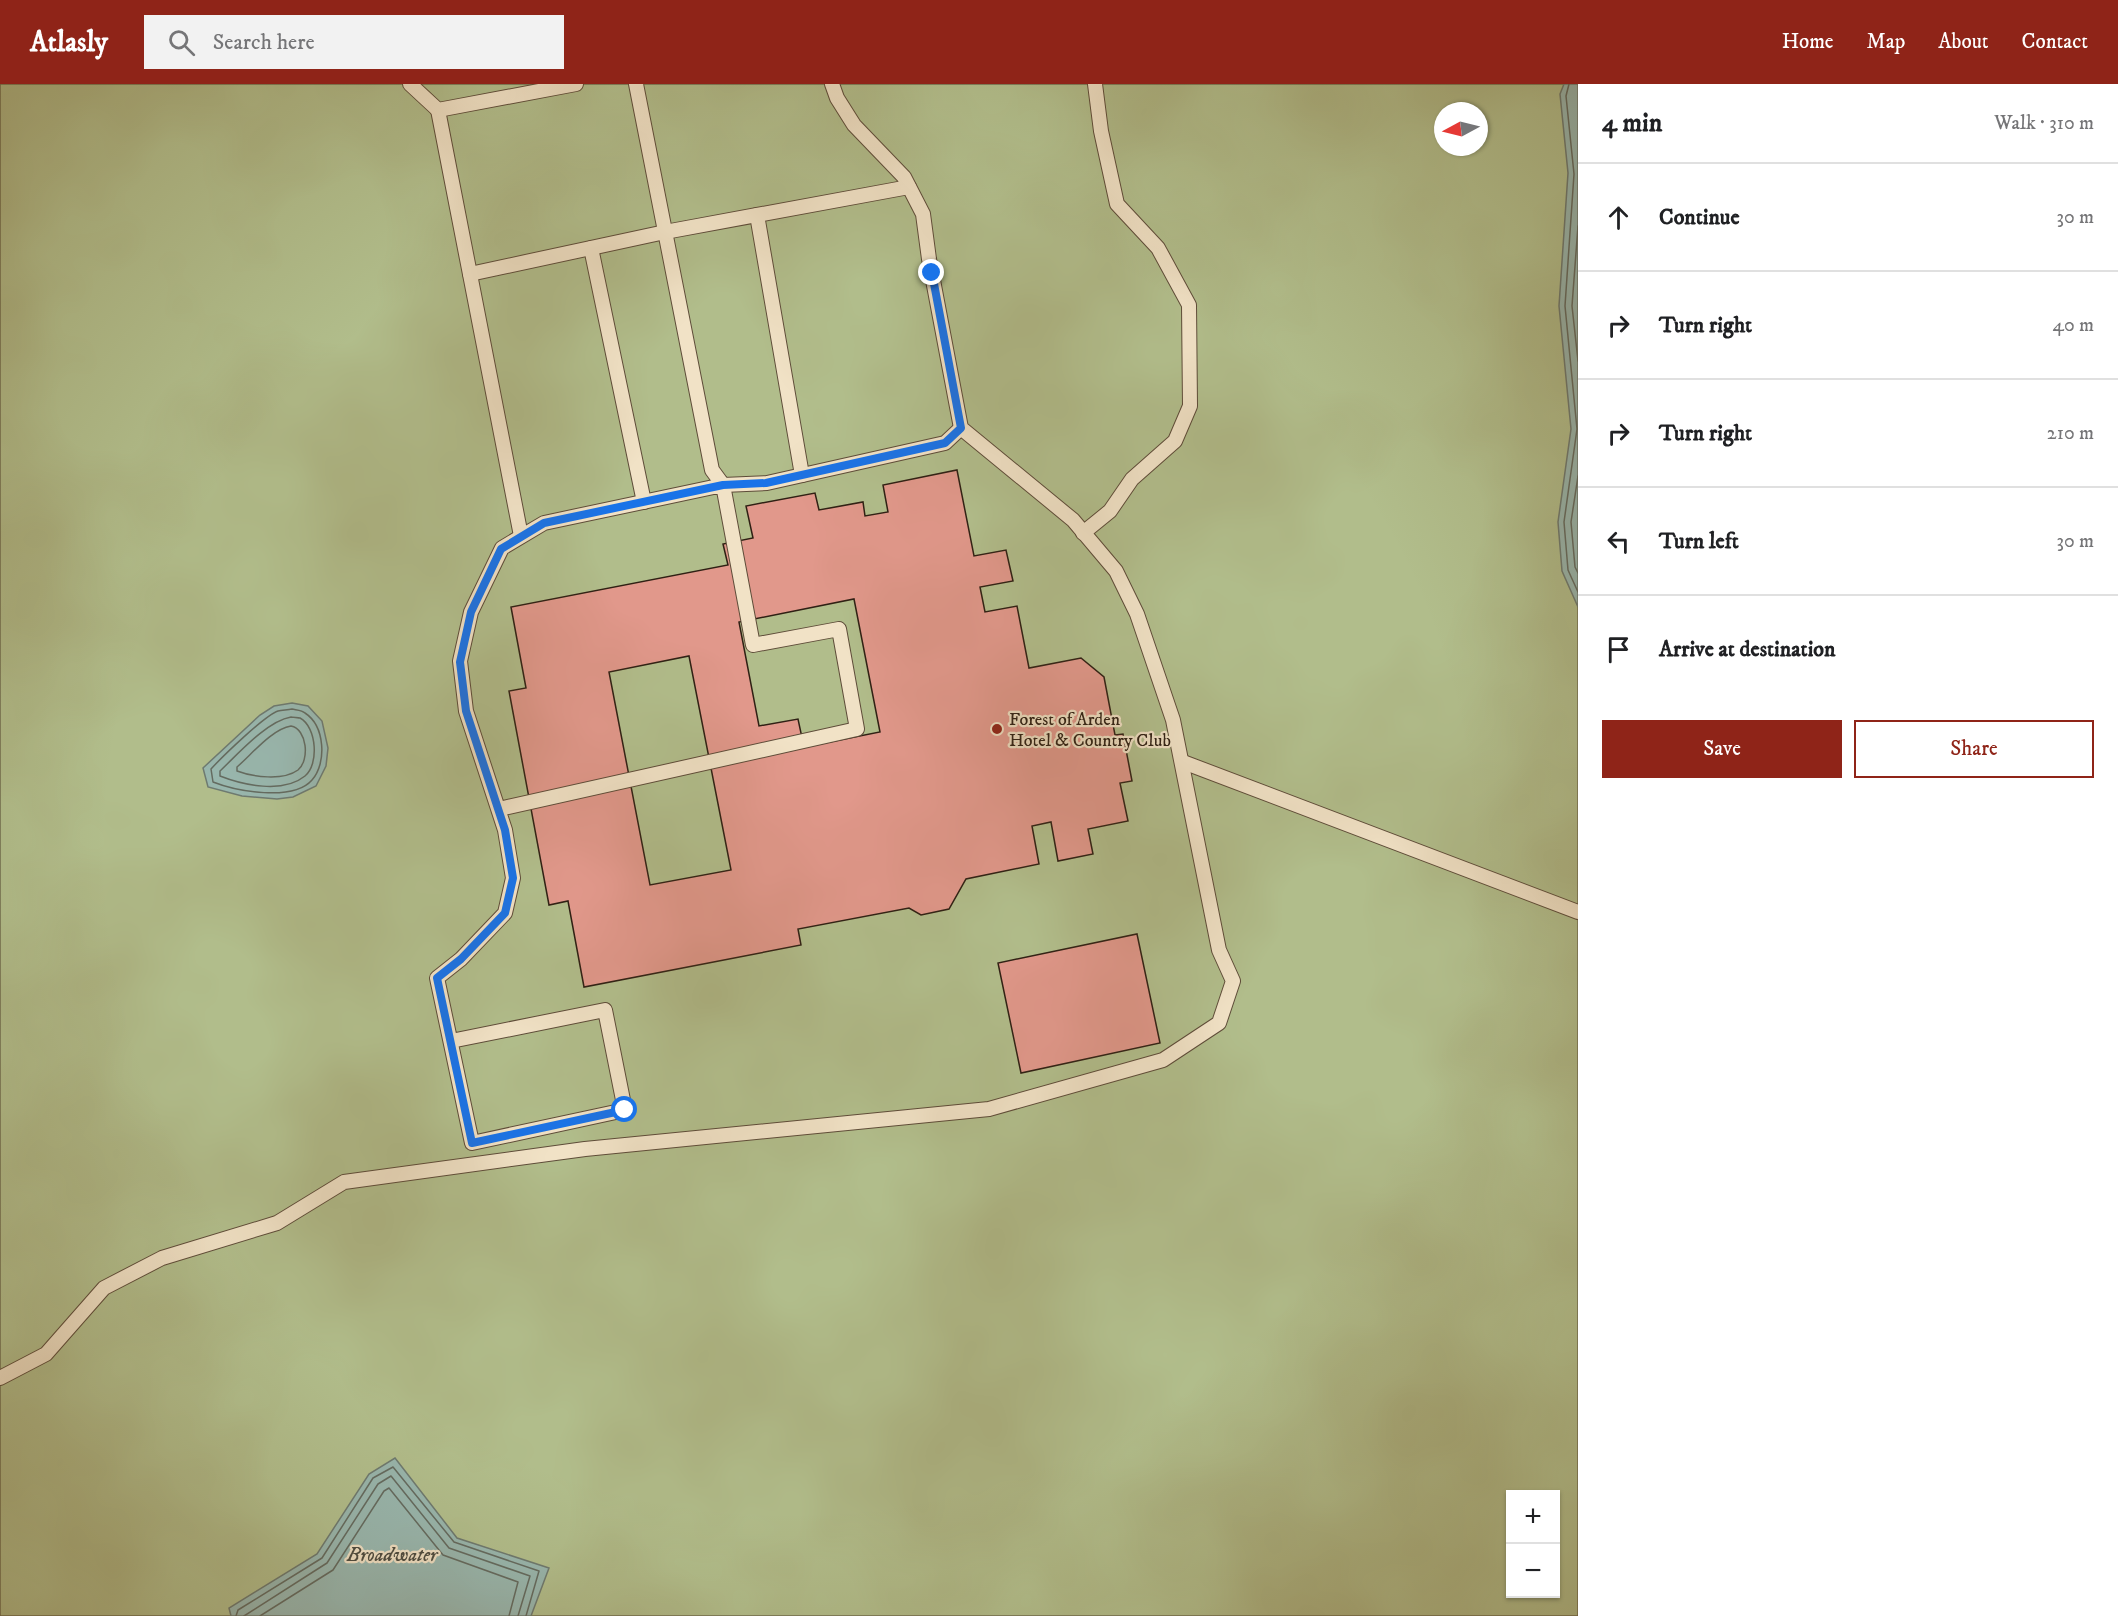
<!DOCTYPE html>
<html lang="en">
<head>
<meta charset="utf-8">
<style>
	:root { --surface:#fff; --page:#f2f2f2; --text:#202124; --muted:#757577; --line:#e0e0e0; --accent:#8f2418 }
	body { margin:0; font-family:"IM FELL DW Pica",serif; background:var(--page); color:var(--text) }
	.controls { position:absolute; right:18px; bottom:18px; display:grid; overflow:hidden; border-radius:0px; box-shadow:0 2px 4px #0004 }
	.controls button { width:54px; height:54px; display:grid; place-items:center; padding:0; border:0; border-bottom:2px solid var(--line); background:var(--surface); color:var(--text); font:30px sans-serif }
	.compass { position:absolute; left:1434px; top:18px; width:54px; height:54px; border-radius:50%; background:var(--surface); box-shadow:0 2px 4px #0004; rotate:263deg }
	.stop { position:absolute; width:18px; height:18px; margin:-14px; border:4px solid #1a73e8; border-radius:50%; background:#fff }
	.stop.end { background:#1a73e8; border-color:#fff; box-shadow:0 2px 6px #0008 }
	.list { margin:0; padding:0; list-style:none }
	h2 { display:flex; justify-content:space-between; align-items:center; height:78px; margin:0; padding:0 24px; font-size:26px }
	h2 small { font-size:20px; font-weight:400; color:var(--muted) }
	.list li { display:grid; grid-template-columns:39px 1fr auto; gap:18px; align-items:center; box-sizing:border-box; height:108px; padding:0 24px; border-top:2px solid var(--line) }
	.list b { display:block; font-size:22px; white-space:nowrap }
	.list em { font-size:20px; font-style:normal; color:var(--muted) }
	.actions { display:flex; gap:12px; padding:18px 24px }
	.actions a { flex:1; padding:14px 0; border:2px solid var(--accent); border-radius:0px; text-align:center; font-size:21px; color:var(--accent) }
	.actions .main { background:var(--accent); color:#fff }
	.icon { flex:none; width:33px; height:33px; fill:none; stroke:currentColor; stroke-width:2; stroke-linecap:round; stroke-linejoin:round }
	.map { position:relative; flex:none; width:1578px; height:1532px; overflow:hidden }
	header { display:flex; align-items:center; gap:36px; box-sizing:border-box; height:84px; padding:0 30px; background:var(--accent); color:#fff }
	header strong { font-size:28px }
	nav { display:flex; gap:33px; margin-inline-start:auto; font-size:21px }
	.search { width:420px; height:54px; background:var(--page); display:flex; align-items:center; gap:15px; box-sizing:border-box; padding:0 21px; border-radius:0px; color:var(--muted); font-size:22px }
	main { display:flex }
	aside { flex:1; background:var(--surface) }
	.map>svg:first-child { display:block }
	.green { fill:#b1bd8b; stroke:#706e50; stroke-width:1.5; fill-rule:evenodd }
	.water { fill:#98b6ad; stroke:#6e7a70; stroke-width:1.5 }
	.lines { fill:none; stroke-linecap:round; stroke-linejoin:round }
	.shore { stroke:#646b60; stroke-width:1.5 }
	.building { fill:#e1988b; stroke:#2f2014; stroke-width:1.5; fill-rule:evenodd }
	.lane-casing { stroke:#5e4c39; stroke-width:16 }
	.lane { stroke:#f1e2c6; stroke-width:14 }
	.route { stroke:#1a73e8; stroke-width:8 }
	.poi-dot { fill:#8f2418; stroke:#f1e2c6; stroke-width:2 }
	.labels { text-anchor:middle; stroke-width:4.5; stroke-linejoin:round; paint-order:stroke }
	.poi-label { font-size:18px; fill:#2f2014; stroke:#f1e2c6; text-anchor:start }
	.water-label { font-size:20px; font-style:italic; fill:#4e4d42; stroke:#f1e2c6 }
</style>
</head>
<body>
<header>
<strong>Atlasly</strong>
<div class="search"><svg class="icon" aria-label="search" viewBox="0 0 24 24"><circle cx="10" cy="10" r="6"/><path d="M15 15l6 6"/></svg>Search here</div>
<nav><a>Home</a><a>Map</a><a>About</a><a>Contact</a></nav>
</header>
<main>
<div class="map">
<svg width="1578" height="1532" viewBox="0 0 1578 1532">
	<rect width="100%" height="100%" fill="#e9d2a8"/>
	<filter id="stains"><feTurbulence type="fractalNoise" baseFrequency=".00333" numOctaves="4"/><feColorMatrix values="0 0 0 0 .2 0 0 0 0 .09 0 0 0 0 .02 0 0 0 .5 -.17"/></filter>
	<radialGradient id="worn" r=".72"><stop offset=".6" stop-color="#630" stop-opacity="0"/><stop offset="1" stop-color="#630" stop-opacity=".3"/></radialGradient>
	<path class="green" d="M0,0h1578v1532h-1578zM1443,27h36v36h-36zM1510,1410h46v100h-46z"/>
	<g class="water">
		<polygon points="1564,0 1578,0 1578,523 1562,487 1558,438 1571,345 1559,222 1568,89 1560,10"/>
		<polygon points="292,619 308,622 322,637 328,664 326,682 316,702 293,713 277,715 242,712 208,703 203,684 260,631 274,622"/>
		<polygon points="395,1374 457,1454 549,1484 531,1532 231,1532 229,1524 317,1470 369,1390"/>
	</g>
	<g class="lines">
		<g class="shore">
			<polyline points="1569,0 1566,12 1574,90 1565,222 1577,345 1564,438 1568,486 1578,508"/>
			<polyline points="1578,142 1572,222 1578,277"/>
			<polyline points="1578,392 1571,438 1575,483 1578,489"/>
			<path d="M292,625c4,1 10,1 13,4 20,13 22,50 7,67 -19,22 -76,11 -99,2l-2,-13c11,-12 53,-53 67,-58 4,-1 9,-1 14,-2z"/>
			<path d="M291,633c1,0 8,1 9,1 17,9 19,47 5,58 -22,18 -62,9 -85,0v-5c18,-17 47,-50 71,-54z"/>
			<path d="M291,642c16,3 19,34 7,44 -15,11 -45,7 -61,1v-4c15,-13 35,-38 54,-41z"/>
			<polyline points="236,1532 238,1526 322,1474 373,1394 393,1383 454,1458 539,1487 526,1532"/>
			<polyline points="244,1532 327,1479 378,1400 391,1392 449,1464 530,1492 518,1532"/>
			<polyline points="260,1532 333,1486 384,1407 389,1404 443,1471 518,1498 509,1532"/>
		</g>
	</g>
	<g class="building">
		<path d="M957,386l17,86 32,-6 7,31 -33,6 5,25 32,-6 12,62 52,-10 23,19 11,58 8,-1 9,47 -12,2 8,38 -40,8 5,25 -35,7 -7,-39 -19,4 7,38 -73,15 -17,30 -28,6 -12,-7 -111,21 3,16 -217,42 -16,-86 -19,4 -40,-214 17,-3 -15,-81 217,-42 -5,-21 30,-6 -7,-32 69,-13 4,17 44,-8 2,14 23,-4 -5,-27zM854,515l26,133 -76,15 -6,-28 -39,7 -20,-104zM689,572l42,214 -81,15 -41,-213z"/>
		<polygon points="1137,850 1160,959 1021,989 998,879"/>
	</g>
	<g class="lines">
		<defs>
			<g id="lane">
				<polyline points="410,0 438,26 576,0"/>
				<polyline points="636,0 712,386 723,401 767,399 945,359 961,344"/>
				<polyline points="438,26 521,452"/>
				<polyline points="757,131 802,391"/>
				<polyline points="591,164 644,418"/>
				<polyline points="470,190 665,148 909,103"/>
				<polyline points="1083,449 1110,427 1132,395 1175,357 1190,322 1189,221 1158,164 1117,120 1101,47 1095,0"/>
				<polyline points="1183,678 1578,828"/>
				<polyline points="451,957 605,926 625,1026 472,1059 437,894 461,875 505,829 513,794 505,746 466,627 460,577 471,528 502,464 544,439 723,401 753,561 839,545 857,645 499,725"/>
				<polyline points="0,1294 46,1270 104,1204 162,1174 277,1139 344,1098 585,1065 989,1025 1163,976 1219,939 1233,897 1219,866 1173,636 1137,530 1116,487 1073,436 961,344 929,175 923,130 904,93 854,41 837,14 832,0"/>
			</g>
		</defs>
		<use href="#lane" class="lane-casing"/>
		<use href="#lane" class="lane"/>
	</g>
	<g class="lines">
		<polyline class="route" points="625,1026 472,1059 437,894 461,875 505,829 513,794 505,746 466,627 460,578 471,528 501,465 544,439 723,401 766,399 945,359 961,344 932,189"/>
	</g>
	<circle class="poi-dot" cx="997" cy="645" r="6"/>
	<g class="labels">
		<g class="poi-label">
			<text x="1009" y="641">Forest of Arden<tspan x="1009" dy="21">Hotel &amp; Country Club</tspan></text>
		</g>
		<g class="water-label">
			<text x="392" y="1477">Broadwater</text>
		</g>
	</g>
	<rect width="100%" height="100%" filter="url(#stains)"/>
	<rect width="100%" height="100%" fill="url(#worn)"/>
</svg>
<div class="controls">
<button>+</button>
<button>−</button>
</div>
<svg class="compass" viewBox="-18 -18 36 36"><path d="M0-13l5 13h-10z" fill="#e53935"/><path d="M0 13l5-13h-10z" fill="#757577"/></svg>
<div class="stop" style="left:625px;top:1026px"></div>
<div class="stop end" style="left:932px;top:189px"></div>
</div>
<aside>
<h2>4 min<small>Walk · 310 m</small></h2>
<ul class="list">
<li><svg class="icon" aria-label="ahead" viewBox="0 0 24 24"><path d="M12 20V5M6 11l6-6 6 6"/></svg><div><b>Continue</b></div><em>30 m</em></li>
<li><svg class="icon" aria-label="right" viewBox="0 0 24 24"><path d="M7 20v-9h11M14 6l5 5-5 5"/></svg><div><b>Turn right</b></div><em>40 m</em></li>
<li><svg class="icon" aria-label="right" viewBox="0 0 24 24"><path d="M7 20v-9h11M14 6l5 5-5 5"/></svg><div><b>Turn right</b></div><em>210 m</em></li>
<li><svg class="icon" aria-label="left" viewBox="0 0 24 24"><path d="M17 20v-9H6M10 6l-5 5 5 5"/></svg><div><b>Turn left</b></div><em>30 m</em></li>
<li><svg class="icon" aria-label="arrive" viewBox="0 0 24 24"><path d="M6 21V4h12l-3 4 3 4H6"/></svg><div><b>Arrive at destination</b></div></li>
</ul>
<div class="actions"><a class="main">Save</a><a>Share</a></div>
</aside>
</main>
</body>
</html>
